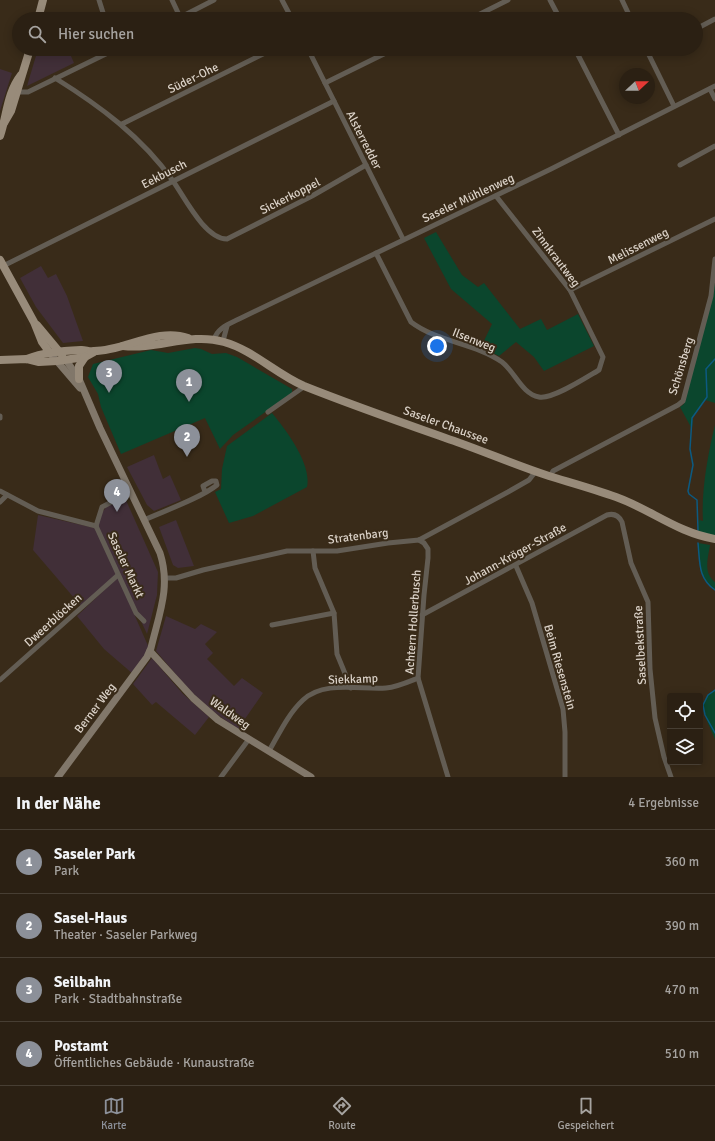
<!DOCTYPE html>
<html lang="de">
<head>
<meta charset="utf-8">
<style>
	:root { --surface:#2b2013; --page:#372d21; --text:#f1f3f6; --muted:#a6a3a0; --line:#473e33; --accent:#8c9099 }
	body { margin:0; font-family:Signika,sans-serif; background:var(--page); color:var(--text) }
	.controls { position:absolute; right:12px; bottom:12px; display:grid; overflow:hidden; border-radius:4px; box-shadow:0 2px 10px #0003 }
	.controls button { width:36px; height:36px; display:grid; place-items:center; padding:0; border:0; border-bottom:1px solid var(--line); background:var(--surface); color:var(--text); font:20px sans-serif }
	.compass { position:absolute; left:619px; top:68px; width:36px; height:36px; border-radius:50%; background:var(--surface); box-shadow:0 2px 10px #0003; rotate:68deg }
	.you { position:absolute; left:437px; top:346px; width:14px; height:14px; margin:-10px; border:3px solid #fff; border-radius:50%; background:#1a73e8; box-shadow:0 0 0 6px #1a73e833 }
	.badge { display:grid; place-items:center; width:26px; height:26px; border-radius:50%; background:var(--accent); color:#fff; font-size:13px; font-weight:700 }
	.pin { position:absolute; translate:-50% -33px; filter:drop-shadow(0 1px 2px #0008) }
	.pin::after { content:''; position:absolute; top:21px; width:14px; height:12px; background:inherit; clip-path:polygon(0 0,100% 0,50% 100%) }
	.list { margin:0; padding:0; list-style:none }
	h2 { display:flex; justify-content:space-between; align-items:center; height:52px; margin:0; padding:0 16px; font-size:17px }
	h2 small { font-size:13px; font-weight:400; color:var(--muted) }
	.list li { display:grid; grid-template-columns:26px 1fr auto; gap:12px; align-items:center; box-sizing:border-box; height:64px; padding:0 16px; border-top:1px solid var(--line) }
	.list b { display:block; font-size:15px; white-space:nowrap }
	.list p { margin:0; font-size:13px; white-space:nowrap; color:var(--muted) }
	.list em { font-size:13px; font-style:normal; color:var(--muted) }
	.icon { flex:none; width:22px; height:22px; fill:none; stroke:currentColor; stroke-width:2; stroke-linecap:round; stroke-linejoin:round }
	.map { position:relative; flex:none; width:715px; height:777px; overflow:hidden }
	.search { position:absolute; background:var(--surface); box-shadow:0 2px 10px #0003; left:12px; right:12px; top:12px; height:44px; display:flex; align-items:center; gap:10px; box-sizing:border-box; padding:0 14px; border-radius:22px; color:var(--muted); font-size:15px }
	.sheet { height:308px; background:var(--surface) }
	nav { display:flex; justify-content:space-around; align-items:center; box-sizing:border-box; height:56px; border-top:1px solid var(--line); background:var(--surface); font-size:11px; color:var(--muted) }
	nav a { display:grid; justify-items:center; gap:2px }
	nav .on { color:var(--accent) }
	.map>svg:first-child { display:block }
	.commercial { fill:#412f38 }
	.green { fill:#0b462d }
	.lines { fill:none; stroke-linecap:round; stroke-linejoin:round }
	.stream { stroke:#0c5a81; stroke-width:1.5 }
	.street { stroke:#635d54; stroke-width:5 }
	.secondary { stroke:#81776a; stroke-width:7 }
	.primary { stroke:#988b7a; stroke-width:8 }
	.labels { text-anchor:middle; stroke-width:4; stroke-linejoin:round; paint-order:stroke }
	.street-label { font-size:12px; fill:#dbd2c8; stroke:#392b19 }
</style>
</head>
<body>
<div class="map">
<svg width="715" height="777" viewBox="0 0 715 777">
	<rect width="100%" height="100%" fill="#392b19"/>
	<g class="commercial">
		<polygon points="38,49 68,49 74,63 27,86"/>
		<polygon points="0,69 12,73 0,111"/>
		<polygon points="41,266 48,278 56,274 67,296 83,341 63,343 36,307 20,278"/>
		<polygon points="154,455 163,479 170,475 181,500 154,511 147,505 127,467"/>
		<polygon points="125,498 158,572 157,595 147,634 97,527 100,516 106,507"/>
		<polygon points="38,515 95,528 117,575 81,606 33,550"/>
		<polygon points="176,520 194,566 178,568 173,565 159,527"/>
		<polygon points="118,577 149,648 133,674 104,649 77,616"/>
		<polygon points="166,616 195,629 201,624 217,632 205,644 213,653 207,659 234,686 242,678 263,693 238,729 215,713 189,690 156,651"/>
		<polygon points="152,658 183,694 209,717 195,735 156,702 152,705 133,684"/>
	</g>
	<g class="green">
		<polygon points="436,232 462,275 478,287 484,283 520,329 541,319 547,330 578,314 594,346 544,371 534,357 516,342 499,356 481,347 492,324 451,289 424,238"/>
		<polygon points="715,282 715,403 705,400 693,417 692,429 680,407 684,404"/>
		<polygon points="195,348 201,349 212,354 226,353 237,357 292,389 292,393 233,435 220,449 205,418 121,454 101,407 98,394 88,377 93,364 151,350 168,353"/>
		<path d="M272,413c14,17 40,51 35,74l-54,29 -24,7 -14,-31 6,-3 1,-20 5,-23z"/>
		<path d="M715,425v112l-17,-4 1,-13 4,1c-2,-29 5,-68 12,-96z"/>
		<path d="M698,543l12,2c-2,13 -7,28 5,37v8c-17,-12 -15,-27 -17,-47z"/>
		<polygon points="715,690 715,739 707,721 703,705 708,695"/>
	</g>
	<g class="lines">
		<g class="stream">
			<polyline points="698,530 697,500 689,494 688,491 693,465 690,449 692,418 707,397 706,369 715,359"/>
			<path d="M698,543c2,20 0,35 17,47"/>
			<polyline points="715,690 708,695 703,705 705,715 715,733"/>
		</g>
		<g class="street">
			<polyline points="99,0 105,19"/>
			<polyline points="172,0 180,17"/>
			<polyline points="282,0 292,19"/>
			<polyline points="550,0 560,19"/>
			<polyline points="622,0 631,19"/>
			<polyline points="177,19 214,0"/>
			<polyline points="470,19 508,0"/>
			<polyline points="696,29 715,19"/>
			<polyline points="308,49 403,239"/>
			<polyline points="575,49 619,135"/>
			<polyline points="646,49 674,106"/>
			<polyline points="648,53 656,49"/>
			<path d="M55,78c45,28 87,59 118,103 12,17 32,58 54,58l85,-43 54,-31"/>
			<polyline points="325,83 394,49"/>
			<polyline points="710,89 715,99"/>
			<polyline points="18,92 28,92 116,49"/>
			<polyline points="122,124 273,49"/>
			<polyline points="680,165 715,146"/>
			<path d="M376,253l35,69c26,20 64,21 91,40 13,10 20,32 37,35 13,3 48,-20 60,-27l4,-13 -33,-67 -74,-94"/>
			<polyline points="3,266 334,101"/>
			<polyline points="570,290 715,219"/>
			<path d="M214,340c3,-12 15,-16 25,-21l312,-150 164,-83"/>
			<polyline points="223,341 227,326"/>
			<polyline points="268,412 305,386"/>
			<polyline points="0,416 0,418"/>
			<polyline points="550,476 553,471 678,405 683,401 711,296 715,259"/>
			<polyline points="0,491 38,511 96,526"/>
			<polyline points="0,502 7,495"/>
			<path d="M144,520c20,-9 57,-22 73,-35l-1,-4h-4l-9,5 2,6"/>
			<polyline points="96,526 136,613 144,621"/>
			<polyline points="96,526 102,507 131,492"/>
			<polyline points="419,540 424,543 428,549 428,558 424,595 418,678 448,777"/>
			<polyline points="313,551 315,568 334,613 337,654 351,688"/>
			<polyline points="516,566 532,603 563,709 565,732 565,777"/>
			<polyline points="165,578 176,578 203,570 287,551 337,551 388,543 419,540 508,492 529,480 536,471"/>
			<path d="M422,615l185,-100c7,-2 12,1 15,7l9,41 17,39 2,67 5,49 9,39 7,20"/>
			<polyline points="272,625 334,613"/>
			<polyline points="0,680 118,575"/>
			<path d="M269,751c10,-17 19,-37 34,-51 21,-20 57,-10 83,-12 11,-1 22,-6 32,-10"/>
			<polyline points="221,777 249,739"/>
		</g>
		<g class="secondary">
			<polyline points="50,353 80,388"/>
			<polyline points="150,651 193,698 218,720 311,777"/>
			<path d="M58,777l89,-120 4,-9c8,-34 20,-61 9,-95l-60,-125 -21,-49 -13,-19"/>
		</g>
		<g class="primary">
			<polyline points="38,19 43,0"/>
			<polyline points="4,123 11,111 30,49"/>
			<path d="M0,136c7,-21 7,-43 21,-61"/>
			<polyline points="0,260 34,322 42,342 50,353"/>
			<polyline points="37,325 62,355"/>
			<path d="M123,346c34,4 67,-14 101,-4 29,8 52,32 80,44 50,20 102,38 153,56 31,11 61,24 92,34 23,7 45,13 67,21 34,12 62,36 99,42"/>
			<path d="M27,359c16,-7 37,-8 55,-9 4,0 8,2 12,1 31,0 63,-24 94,-13"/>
			<polyline points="0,360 27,359 39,362 57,361 85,357 94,352"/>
			<polyline points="79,379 79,366 85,357"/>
		</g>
	</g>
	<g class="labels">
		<g class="street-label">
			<text transform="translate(193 78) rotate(-26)" y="4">Süder-Ohe</text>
			<text transform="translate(364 140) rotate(63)" y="4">Alsterredder</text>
			<text transform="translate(164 174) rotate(-27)" y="4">Eekbusch</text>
			<text transform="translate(290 196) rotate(-27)" y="4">Sickerkoppel</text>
			<text transform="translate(468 198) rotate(-25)" y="4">Saseler Mühlenweg</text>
			<text transform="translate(638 246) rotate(-27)" y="4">Melissenweg</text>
			<text transform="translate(556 257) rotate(53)" y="4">Zinnkrautweg</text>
			<text transform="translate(474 340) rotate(22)" y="4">Ilsenweg</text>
			<text transform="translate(681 366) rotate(-73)" y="4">Schönsberg</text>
			<text transform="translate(446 425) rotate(20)" y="4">Saseler Chaussee</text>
			<text transform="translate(358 536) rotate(-7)" y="4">Stratenbarg</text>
			<text transform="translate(515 554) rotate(-29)" y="4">Johann-Kröger-Straße</text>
			<text transform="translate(126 565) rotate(65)" y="4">Saseler Markt</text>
			<text transform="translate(53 620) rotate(-42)" y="4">Dweerblöcken</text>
			<text transform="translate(413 622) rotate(-86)" y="4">Achtern Hollerbusch</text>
			<text transform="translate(640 645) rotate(-93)" y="4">Saselbekstraße</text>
			<text transform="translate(560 667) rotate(74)" y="4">Beim Riesenstein</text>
			<text transform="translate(353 679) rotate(-2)" y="4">Siekkamp</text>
			<text transform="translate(95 708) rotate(-53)" y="4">Berner Weg</text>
			<text transform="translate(230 713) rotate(35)" y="4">Waldweg</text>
		</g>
	</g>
</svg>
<div class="controls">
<button><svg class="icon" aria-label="locate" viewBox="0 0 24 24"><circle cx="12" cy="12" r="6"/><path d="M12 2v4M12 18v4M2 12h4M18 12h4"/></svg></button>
<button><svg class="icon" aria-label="layers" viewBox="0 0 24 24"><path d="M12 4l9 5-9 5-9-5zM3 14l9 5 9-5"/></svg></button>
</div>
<svg class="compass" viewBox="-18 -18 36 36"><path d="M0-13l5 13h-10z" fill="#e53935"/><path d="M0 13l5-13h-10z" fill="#a6a3a0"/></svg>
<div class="you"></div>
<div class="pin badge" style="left:189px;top:402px">1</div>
<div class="pin badge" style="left:187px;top:457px">2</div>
<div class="pin badge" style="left:109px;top:393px">3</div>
<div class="pin badge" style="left:117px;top:512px">4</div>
<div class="search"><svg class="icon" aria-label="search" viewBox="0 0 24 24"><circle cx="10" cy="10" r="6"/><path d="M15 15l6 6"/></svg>Hier suchen</div>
</div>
<section class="sheet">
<h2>In der Nähe<small>4 Ergebnisse</small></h2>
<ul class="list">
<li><span class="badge">1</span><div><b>Saseler Park</b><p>Park</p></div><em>360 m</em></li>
<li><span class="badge">2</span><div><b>Sasel-Haus</b><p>Theater · Saseler Parkweg</p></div><em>390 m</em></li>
<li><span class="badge">3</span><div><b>Seilbahn</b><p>Park · Stadtbahnstraße</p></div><em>470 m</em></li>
<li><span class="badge">4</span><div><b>Postamt</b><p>Öffentliches Gebäude · Kunaustraße</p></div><em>510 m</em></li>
</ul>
</section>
<nav>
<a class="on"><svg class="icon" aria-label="map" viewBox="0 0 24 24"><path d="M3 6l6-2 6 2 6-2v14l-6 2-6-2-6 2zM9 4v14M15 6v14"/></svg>Karte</a>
<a><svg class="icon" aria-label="directions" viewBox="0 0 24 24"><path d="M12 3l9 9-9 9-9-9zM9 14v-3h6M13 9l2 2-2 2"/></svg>Route</a>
<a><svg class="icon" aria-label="saved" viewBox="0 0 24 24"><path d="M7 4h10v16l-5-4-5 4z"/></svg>Gespeichert</a>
</nav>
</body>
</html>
